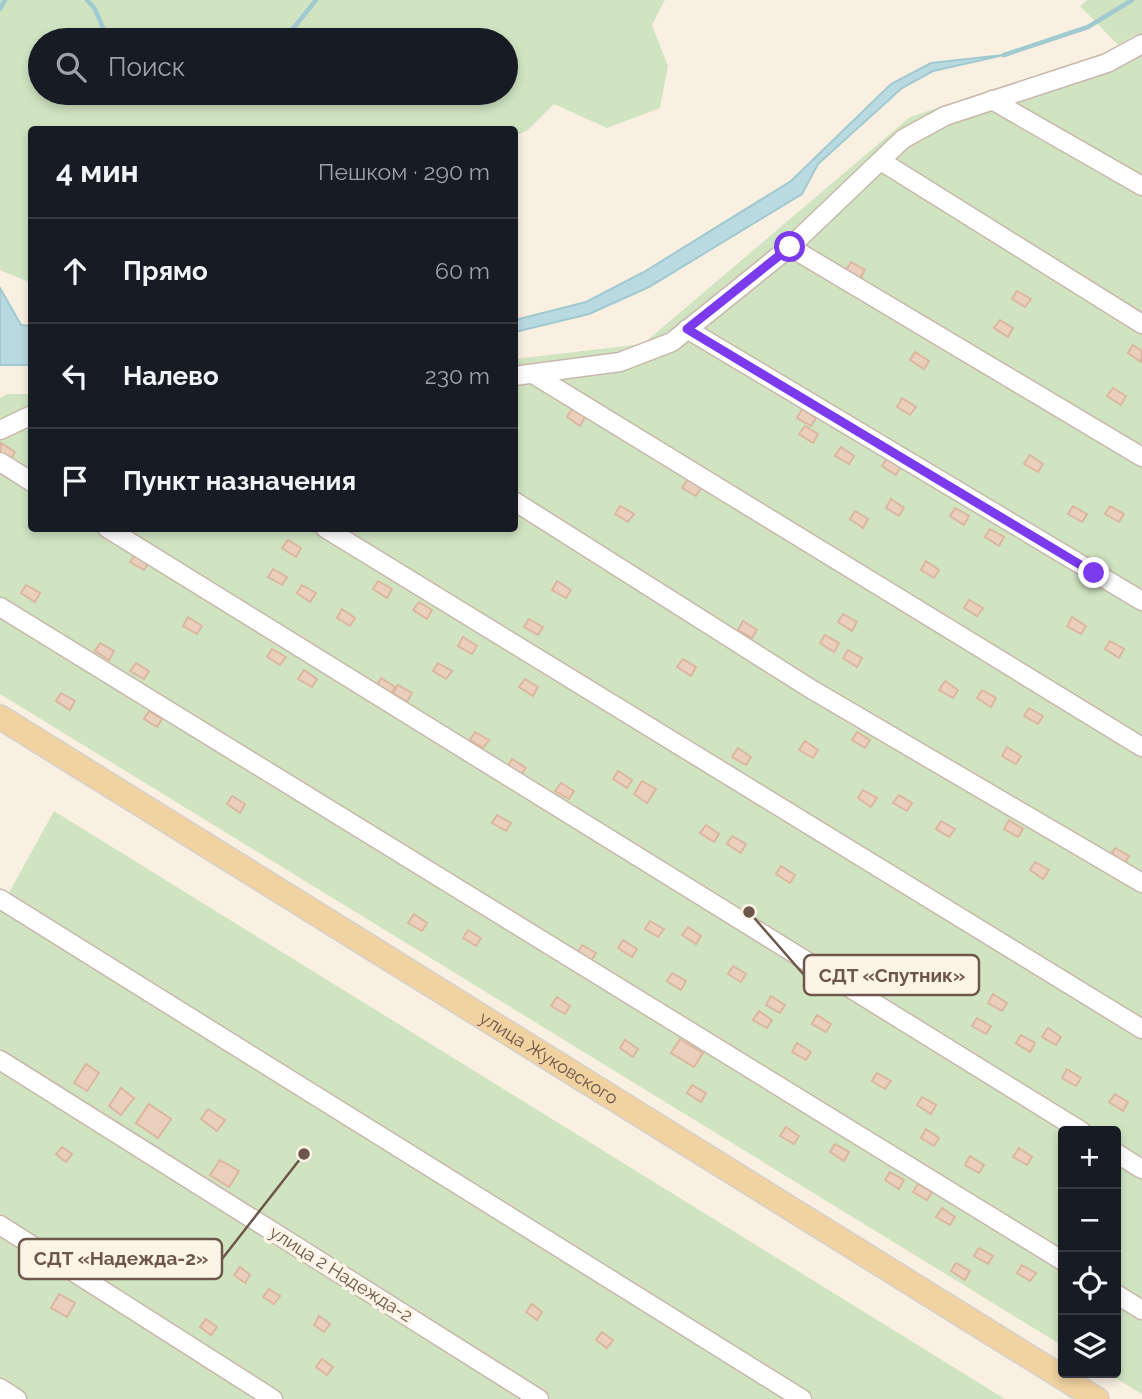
<!DOCTYPE html>
<html lang="ru">
<head>
<meta charset="utf-8">
<style>
	:root { --surface:#171b24; --page:#20242c; --text:#f1f3f6; --muted:#9ea1a6; --line:#363941 }
	body { margin:0; font-family:Raleway,sans-serif; background:var(--page); color:var(--text) }
	.controls { position:absolute; right:21px; bottom:21px; display:grid; overflow:hidden; border-radius:7px; box-shadow:0 4px 10px #0003 }
	.controls button { width:63px; height:63px; display:grid; place-items:center; padding:0; border:0; border-bottom:2px solid var(--line); background:var(--surface); color:var(--text); font:35px sans-serif }
	.stop { position:absolute; width:21px; height:21px; margin:-16px; border:5px solid #7c3aed; border-radius:50%; background:#fff }
	.stop.end { background:#7c3aed; border-color:#fff; box-shadow:0 2px 7px #0008 }
	.list { margin:0; padding:0; list-style:none }
	h2 { display:flex; justify-content:space-between; align-items:center; height:91px; margin:0; padding:0 28px; font-size:30px }
	h2 small { font-size:23px; font-weight:400; color:var(--muted) }
	.list li { display:grid; grid-template-columns:46px 1fr auto; gap:21px; align-items:center; box-sizing:border-box; height:105px; padding:0 28px; border-top:2px solid var(--line) }
	.list b { display:block; font-size:26px; white-space:nowrap }
	.list em { font-size:23px; font-style:normal; color:var(--muted) }
	.icon { flex:none; width:38px; height:38px; fill:none; stroke:currentColor; stroke-width:2; stroke-linecap:round; stroke-linejoin:round }
	.map { position:relative; flex:none; width:1142px; height:1399px; overflow:hidden }
	.search { position:absolute; background:var(--surface); box-shadow:0 4px 10px #0003; left:28px; top:28px; width:490px; height:77px; display:flex; align-items:center; gap:18px; box-sizing:border-box; padding:0 24px; border-radius:38px; color:var(--muted); font-size:26px }
	.panel { position:absolute; background:var(--surface); box-shadow:0 4px 10px #0003; left:28px; top:126px; width:490px; height:406px; border-radius:7px }
	.map>svg:first-child { display:block }
	.green { fill:#d0e4c2; fill-rule:evenodd }
	.water { fill:#b9dae0; stroke:#a1c9d0; stroke-width:2 }
	.lines { fill:none; stroke-linecap:round; stroke-linejoin:round }
	.stream { stroke:#a1c9d0; stroke-width:4.5 }
	.building { fill:#ebcfbd; stroke:#dcb69f; stroke-width:2 }
	.minor-casing { stroke:#c8b7aa; stroke-width:21 }
	.major-casing { stroke:#d6d0cd; stroke-width:26 }
	.minor { stroke:#fff; stroke-width:18 }
	.major { stroke:#f1d2a1; stroke-width:23 }
	.route { stroke:#7c3aed; stroke-width:9 }
	.labels { text-anchor:middle; stroke-width:7; stroke-linejoin:round; paint-order:stroke }
	.street-label { font-size:18px; fill:#6d574b; stroke:#fcf4e7 }
	.leader { fill:none; stroke:#6d574b; stroke-width:2.5 }
	.callout-dot { fill:#6d574b; stroke:#fcf4e7; stroke-width:2.5 }
	.callout { fill:#fcf4e7; stroke:#6d574b; stroke-width:2.5 }
	.callout-label { font-size:19px; text-anchor:middle; font-weight:bold; fill:#6d574b }
</style>
</head>
<body>
<div class="map">
<svg width="1142" height="1399" viewBox="0 0 1142 1399">
	<rect width="100%" height="100%" fill="#f9f0e2"/>
	<g class="green">
		<path d="M0,0h665l-13,25 16,41 -8,42 -53,20 -53,-24 -26,26 -13,6 -1,-6h-482l-1,153 -31,-13zM506,40v53h-466v-53z"/>
		<polygon points="1087,0 1142,0 1142,1394 1107,1373 1116,1373 1116,1131 1063,1131 1063,1346 0,694 0,398 8,394 31,394 32,528 514,528 515,359 643,344 910,117 1117,49 1138,33 1118,45 1080,6"/>
		<polygon points="54,811 1005,1399 0,1399 0,909"/>
	</g>
	<g class="water">
		<polygon points="1004,55 933,71 902,88 818,164 802,194 649,287 589,314 515,332 515,320 586,302 644,272 791,181 891,84 931,63"/>
		<polygon points="0,288 21,325 31,326 31,365 0,365"/>
	</g>
	<g class="lines">
		<g class="stream">
			<polyline points="87,0 95,9 108,40"/>
			<polyline points="0,9 5,0"/>
			<polyline points="284,40 316,0"/>
			<polyline points="1004,55 1088,27 1132,0"/>
		</g>
	</g>
	<g class="building">
		<polygon points="851,262 865,270 860,279 846,270"/>
		<polygon points="1017,291 1031,299 1025,307 1012,299"/>
		<polygon points="1000,320 1013,328 1008,337 994,328"/>
		<polygon points="1133,345 1142,351 1141,362 1128,353"/>
		<polygon points="915,352 929,361 924,369 910,360"/>
		<polygon points="1113,388 1126,396 1121,405 1107,396"/>
		<polygon points="902,398 916,407 910,415 897,407"/>
		<polygon points="572,409 585,417 580,426 567,417"/>
		<polygon points="802,409 816,418 811,426 797,418"/>
		<polygon points="805,426 818,434 813,443 799,434"/>
		<polygon points="1,443 15,452 10,460 0,454"/>
		<polygon points="841,447 854,456 849,464 835,456"/>
		<polygon points="1030,455 1043,464 1038,472 1024,464"/>
		<polygon points="887,458 901,466 896,475 882,466"/>
		<polygon points="688,479 701,488 696,496 682,488"/>
		<polygon points="891,499 904,508 899,516 886,508"/>
		<polygon points="620,506 634,514 628,522 615,514"/>
		<polygon points="1073,506 1087,514 1082,522 1068,514"/>
		<polygon points="1110,506 1124,514 1119,522 1105,514"/>
		<polygon points="955,508 969,516 964,525 950,516"/>
		<polygon points="855,511 868,519 863,528 850,519"/>
		<polygon points="990,529 1004,537 999,546 985,537"/>
		<polygon points="288,540 301,548 296,557 282,548"/>
		<polygon points="136,554 149,562 144,570 130,562"/>
		<polygon points="926,561 939,570 934,578 921,570"/>
		<polygon points="273,569 287,577 282,585 268,577"/>
		<polygon points="378,581 392,589 387,598 373,589"/>
		<polygon points="557,581 571,590 566,598 552,590"/>
		<polygon points="26,585 40,593 35,602 21,593"/>
		<polygon points="302,585 316,593 310,602 297,593"/>
		<polygon points="969,600 983,608 977,616 964,608"/>
		<polygon points="419,602 432,610 427,619 413,610"/>
		<polygon points="342,609 355,618 350,626 337,618"/>
		<polygon points="843,614 857,622 852,631 838,622"/>
		<polygon points="188,617 202,626 197,634 183,626"/>
		<polygon points="1072,617 1086,626 1081,634 1067,626"/>
		<polygon points="529,619 543,627 538,635 524,627"/>
		<polygon points="743,621 757,630 752,638 738,630"/>
		<polygon points="825,635 839,643 834,652 820,643"/>
		<polygon points="463,637 477,646 472,654 458,646"/>
		<polygon points="1110,641 1124,649 1119,658 1105,649"/>
		<polygon points="100,643 114,651 109,660 95,651"/>
		<polygon points="272,649 286,657 280,665 267,657"/>
		<polygon points="848,650 862,658 857,667 843,658"/>
		<polygon points="683,659 696,667 691,676 677,667"/>
		<polygon points="136,663 149,671 144,679 130,671"/>
		<polygon points="438,663 452,671 446,679 433,671"/>
		<polygon points="304,670 317,679 312,687 298,679"/>
		<polygon points="381,678 395,687 390,695 376,687"/>
		<polygon points="525,679 538,687 533,696 519,687"/>
		<polygon points="945,681 958,690 953,698 939,690"/>
		<polygon points="398,685 412,693 407,702 393,693"/>
		<polygon points="982,690 996,698 991,707 977,698"/>
		<polygon points="61,693 75,701 70,710 56,701"/>
		<polygon points="1029,708 1043,716 1038,724 1024,716"/>
		<polygon points="149,711 162,719 157,727 144,719"/>
		<polygon points="475,732 489,740 483,748 470,740"/>
		<polygon points="857,732 870,740 865,748 852,740"/>
		<polygon points="805,741 818,750 813,758 799,750"/>
		<polygon points="1007,747 1021,756 1016,764 1002,756"/>
		<polygon points="738,748 751,757 746,765 732,757"/>
		<polygon points="512,759 526,768 520,776 507,768"/>
		<polygon points="618,771 632,780 627,788 613,779"/>
		<polygon points="642,781 656,789 647,803 634,794"/>
		<polygon points="561,783 574,791 569,799 555,791"/>
		<polygon points="863,790 877,798 871,807 858,798"/>
		<polygon points="899,795 912,803 907,811 893,803"/>
		<polygon points="232,796 245,804 240,813 227,804"/>
		<polygon points="497,815 511,823 506,831 492,823"/>
		<polygon points="1009,820 1023,829 1018,837 1004,829"/>
		<polygon points="941,821 955,829 949,837 936,829"/>
		<polygon points="706,825 719,834 714,842 700,833"/>
		<polygon points="732,836 746,844 741,853 727,844"/>
		<polygon points="1115,848 1129,856 1124,864 1110,856"/>
		<polygon points="1035,862 1049,870 1043,879 1030,870"/>
		<polygon points="781,866 795,875 790,883 776,874"/>
		<polygon points="414,914 427,923 422,931 408,923"/>
		<polygon points="650,921 664,929 658,937 645,929"/>
		<polygon points="688,927 701,936 696,944 682,935"/>
		<polygon points="468,930 481,938 476,946 463,938"/>
		<polygon points="623,940 637,949 632,957 618,948"/>
		<polygon points="582,945 596,953 591,961 577,953"/>
		<polygon points="733,966 746,974 741,982 728,974"/>
		<polygon points="672,973 686,981 681,990 667,981"/>
		<polygon points="993,994 1007,1003 1002,1011 988,1003"/>
		<polygon points="771,996 785,1005 780,1013 766,1005"/>
		<polygon points="557,997 570,1006 565,1014 551,1006"/>
		<polygon points="759,1011 772,1020 767,1028 753,1020"/>
		<polygon points="817,1015 831,1024 826,1032 812,1024"/>
		<polygon points="977,1018 991,1026 986,1034 972,1026"/>
		<polygon points="1048,1028 1061,1037 1056,1045 1042,1037"/>
		<polygon points="1021,1035 1035,1043 1030,1052 1016,1043"/>
		<polygon points="680,1039 703,1053 694,1067 671,1053"/>
		<polygon points="625,1040 638,1049 633,1057 620,1048"/>
		<polygon points="797,1043 811,1052 806,1060 792,1052"/>
		<polygon points="86,1064 99,1073 87,1091 74,1083"/>
		<polygon points="1067,1069 1081,1078 1076,1086 1062,1078"/>
		<polygon points="877,1073 891,1081 885,1089 872,1081"/>
		<polygon points="692,1085 706,1093 701,1102 687,1093"/>
		<polygon points="121,1088 134,1098 121,1115 109,1106"/>
		<polygon points="1115,1094 1128,1102 1123,1111 1109,1102"/>
		<polygon points="922,1097 936,1105 931,1114 917,1105"/>
		<polygon points="149,1104 171,1119 158,1138 136,1123"/>
		<polygon points="208,1109 225,1120 217,1131 201,1119"/>
		<polygon points="786,1127 799,1136 794,1144 780,1136"/>
		<polygon points="926,1129 939,1138 934,1146 921,1138"/>
		<polygon points="835,1144 849,1152 844,1161 830,1152"/>
		<polygon points="62,1147 72,1154 66,1162 56,1154"/>
		<polygon points="1019,1148 1032,1157 1027,1165 1013,1157"/>
		<polygon points="970,1156 984,1165 979,1173 965,1165"/>
		<polygon points="220,1160 239,1171 229,1187 210,1175"/>
		<polygon points="890,1172 904,1180 899,1189 885,1180"/>
		<polygon points="918,1184 932,1192 927,1200 913,1192"/>
		<polygon points="942,1208 955,1217 950,1225 936,1217"/>
		<polygon points="979,1248 993,1256 988,1264 974,1256"/>
		<polygon points="956,1263 970,1271 965,1280 951,1271"/>
		<polygon points="1022,1265 1036,1273 1030,1281 1017,1273"/>
		<polygon points="240,1267 250,1275 245,1283 234,1275"/>
		<polygon points="269,1289 280,1296 274,1304 263,1297"/>
		<polygon points="59,1294 75,1303 67,1317 51,1308"/>
		<polygon points="532,1304 542,1312 537,1320 526,1312"/>
		<polygon points="319,1316 330,1324 324,1332 314,1325"/>
		<polygon points="206,1319 217,1327 211,1335 200,1327"/>
		<polygon points="602,1332 613,1340 607,1348 596,1340"/>
		<polygon points="322,1359 333,1367 327,1375 316,1367"/>
	</g>
	<g class="lines">
		<defs>
			<g id="minor">
				<polyline points="992,100 1142,186"/>
				<polyline points="881,161 1142,324"/>
				<polyline points="790,247 1142,457"/>
				<polyline points="687,329 1142,601"/>
				<polyline points="533,374 1142,747"/>
				<polyline points="514,376 620,362 672,342 790,247 903,139 945,116 1107,63 1142,44"/>
				<polyline points="0,430 32,415"/>
				<polyline points="0,462 32,482"/>
				<polyline points="514,501 811,689 1142,883"/>
				<polyline points="107,528 1081,1131"/>
				<polyline points="325,528 1142,1029"/>
				<polyline points="0,607 1063,1261"/>
				<polyline points="0,899 802,1399"/>
				<polyline points="0,1060 539,1399"/>
				<polyline points="1116,1153 1142,1169"/>
				<polyline points="0,1225 273,1399"/>
				<polyline points="1116,1294 1142,1310"/>
				<polyline points="0,1388 17,1399"/>
			</g>
			<g id="major">
				<path id="s1" d="M0,717l1097,682"/>
			</g>
		</defs>
		<use href="#minor" class="minor-casing"/>
		<use href="#major" class="major-casing"/>
		<use href="#minor" class="minor"/>
		<use href="#major" class="major"/>
	</g>
	<g class="lines">
		<polyline class="route" points="790,247 687,329 1094,573"/>
	</g>
	<g class="labels">
		<g class="street-label">
			<text dy="6" stroke="none"><textPath href="#s1" startOffset="646">улица Жуковского</textPath></text>
			<text transform="translate(341 1274) rotate(32)" y="6">улица 2 Надежда-2</text>
		</g>
	</g>
	<path class="leader" d="M749 912L804 975M304 1154L222 1259"/>
	<g class="callout-dot">
		<circle cx="749" cy="912" r="7"/>
		<circle cx="304" cy="1154" r="7"/>
	</g>
	<g class="callout">
		<rect x="804" y="955" width="175" height="40" rx="7"/>
		<rect x="19" y="1239" width="203" height="40" rx="7"/>
	</g>
	<g class="callout-label">
		<text x="892" y="982">СДТ «Спутник»</text>
		<text x="121" y="1265">СДТ «Надежда-2»</text>
	</g>
</svg>
<div class="controls">
<button>+</button>
<button>−</button>
<button><svg class="icon" aria-label="locate" viewBox="0 0 24 24"><circle cx="12" cy="12" r="6"/><path d="M12 2v4M12 18v4M2 12h4M18 12h4"/></svg></button>
<button><svg class="icon" aria-label="layers" viewBox="0 0 24 24"><path d="M12 4l9 5-9 5-9-5zM3 14l9 5 9-5"/></svg></button>
</div>
<div class="stop" style="left:790px;top:247px"></div>
<div class="stop end" style="left:1094px;top:573px"></div>
<div class="search"><svg class="icon" aria-label="search" viewBox="0 0 24 24"><circle cx="10" cy="10" r="6"/><path d="M15 15l6 6"/></svg>Поиск</div>
<section class="panel">
<h2>4 мин<small>Пешком · 290 m</small></h2>
<ul class="list">
<li><svg class="icon" aria-label="ahead" viewBox="0 0 24 24"><path d="M12 20V5M6 11l6-6 6 6"/></svg><div><b>Прямо</b></div><em>60 m</em></li>
<li><svg class="icon" aria-label="left" viewBox="0 0 24 24"><path d="M17 20v-9H6M10 6l-5 5 5 5"/></svg><div><b>Налево</b></div><em>230 m</em></li>
<li><svg class="icon" aria-label="arrive" viewBox="0 0 24 24"><path d="M6 21V4h12l-3 4 3 4H6"/></svg><div><b>Пункт назначения</b></div></li>
</ul>
</section>
</div>
</body>
</html>
